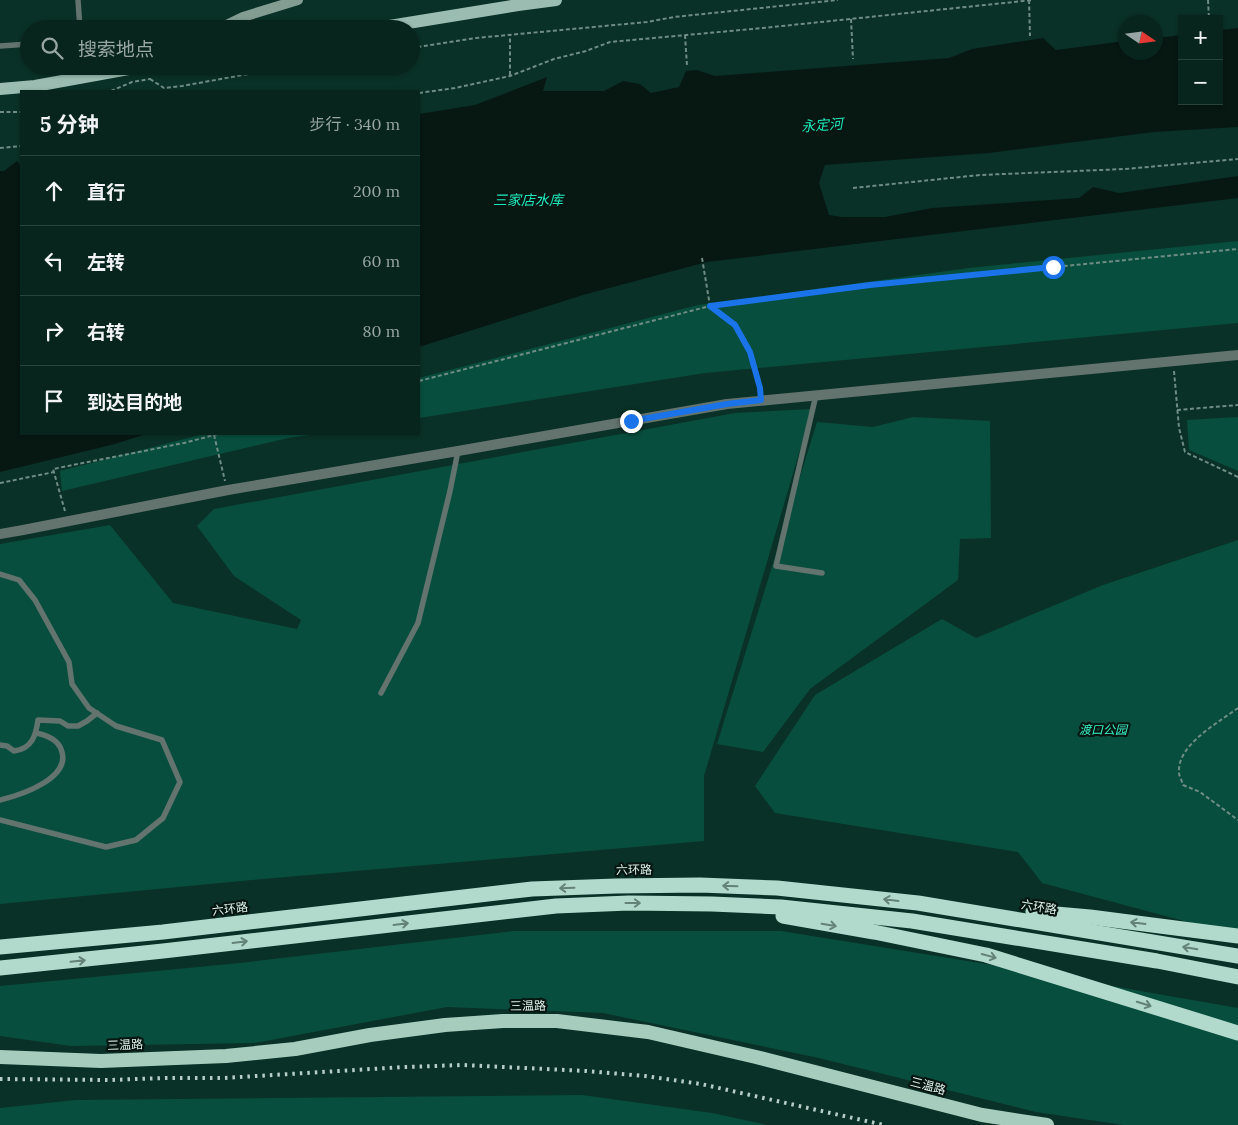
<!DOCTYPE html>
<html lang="zh">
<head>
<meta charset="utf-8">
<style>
	:root { --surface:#08251d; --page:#16312a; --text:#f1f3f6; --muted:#98a5a4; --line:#29423b }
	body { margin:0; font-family:Lora,"Noto Sans SC",serif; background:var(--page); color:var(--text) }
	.controls { position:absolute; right:15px; top:15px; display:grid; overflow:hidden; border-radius:0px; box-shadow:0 1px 4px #0004 }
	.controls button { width:45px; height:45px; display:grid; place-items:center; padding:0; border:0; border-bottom:1px solid var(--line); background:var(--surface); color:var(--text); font:25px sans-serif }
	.compass { position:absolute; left:1118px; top:15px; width:45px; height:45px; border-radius:50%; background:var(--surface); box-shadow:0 1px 4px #0004; rotate:103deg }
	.stop { position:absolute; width:15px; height:15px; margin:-11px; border:4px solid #1a73e8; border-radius:50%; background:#fff }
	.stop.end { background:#1a73e8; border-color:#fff; box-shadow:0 1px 5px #0008 }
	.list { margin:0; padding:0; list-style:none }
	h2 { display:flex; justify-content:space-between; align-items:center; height:65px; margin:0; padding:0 20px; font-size:21px }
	h2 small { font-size:16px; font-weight:400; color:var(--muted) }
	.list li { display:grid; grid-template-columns:32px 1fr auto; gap:15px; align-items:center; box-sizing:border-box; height:70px; padding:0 20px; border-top:1px solid var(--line) }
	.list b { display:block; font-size:19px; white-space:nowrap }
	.list em { font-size:16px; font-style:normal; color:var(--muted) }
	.icon { flex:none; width:28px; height:28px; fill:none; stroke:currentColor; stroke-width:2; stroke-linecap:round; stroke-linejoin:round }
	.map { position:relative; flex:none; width:1238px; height:1125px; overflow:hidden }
	.search { position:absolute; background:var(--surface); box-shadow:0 1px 4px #0004; left:20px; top:20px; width:400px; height:55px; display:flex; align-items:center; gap:12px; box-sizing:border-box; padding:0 18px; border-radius:28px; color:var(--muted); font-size:19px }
	.panel { position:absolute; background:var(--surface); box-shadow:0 1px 4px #0004; left:20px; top:90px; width:400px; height:345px; border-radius:0px }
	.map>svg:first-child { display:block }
	.green { fill:#084e3e }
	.water { fill:#071813 }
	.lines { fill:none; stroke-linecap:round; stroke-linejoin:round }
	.path { stroke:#6f8d84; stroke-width:2; stroke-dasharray:4 2.5; stroke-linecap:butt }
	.service { stroke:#63736d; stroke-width:5.5 }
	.minor { stroke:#63736d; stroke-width:10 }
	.secondary { stroke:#839d93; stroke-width:10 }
	.primary { stroke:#9bbdb1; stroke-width:12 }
	.trunk { stroke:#a6ccbe; stroke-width:14 }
	.motorway { stroke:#b1dacc; stroke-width:15 }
	.rail { stroke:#b6cec6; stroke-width:4; stroke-dasharray:2.5 5; stroke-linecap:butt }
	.oneway { stroke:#648278 }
	.route { stroke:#1a73e8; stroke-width:6 }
	.labels { text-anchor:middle; stroke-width:4.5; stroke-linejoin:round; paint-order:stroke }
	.park-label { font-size:12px; font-style:italic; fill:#38f3c6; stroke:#071611 }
	.street-label { font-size:12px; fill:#dcf0e9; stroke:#071611 }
	.water-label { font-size:14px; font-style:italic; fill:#1ce6ba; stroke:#071611 }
</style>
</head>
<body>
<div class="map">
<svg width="1238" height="1125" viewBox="0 0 1238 1125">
	<rect width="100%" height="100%" fill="#0a3127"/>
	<g class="green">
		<polygon points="1238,241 1238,323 705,373 419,418 419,378 698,305 969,268"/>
		<polygon points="812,409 704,776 704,841 252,880 0,904 0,544 110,525 173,603 297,629 301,620 234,576 197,526 214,509 735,413"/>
		<polygon points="913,417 990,421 991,538 960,539 958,580 810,689 763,752 717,744 817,422 873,427"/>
		<polygon points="1238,417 1238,471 1189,450 1187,420"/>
		<polygon points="204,434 317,434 288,438 62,491 60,471"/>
		<polygon points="1238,540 1238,935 1229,933 1042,883 1018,852 775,813 755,786 815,695 942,619 976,638 1103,585"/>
		<polygon points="514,931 781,931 986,964 1238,1008 1238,1125 1124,1125 1036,1112 819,1058 603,1013 447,1007 255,1043 71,1046 0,1036 0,986 240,963"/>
		<polygon points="582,1095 712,1113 767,1125 0,1125 0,1108 76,1100"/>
	</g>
	<g class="water">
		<polygon points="1238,28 1238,127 1154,132 989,153 825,165 819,183 829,215 842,217 885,217 932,208 1079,198 1093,187 1119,193 1238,176 1238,198 707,262 583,295 419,347 419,114 475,105 547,77 543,91 604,91 623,81 640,84 651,93 679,87 686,71 697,70 715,76 949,58 972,49 1043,38 1056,50 1125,41 1126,52 1156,52 1156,38 1182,35 1182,101 1219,101 1219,30"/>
		<polygon points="17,161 21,165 21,434 146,434 115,444 0,472 0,171 4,171"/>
	</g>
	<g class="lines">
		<g class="path">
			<polyline points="1029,0 1030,36"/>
			<polyline points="1208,0 1209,19"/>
			<polyline points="851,19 853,59"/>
			<polyline points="685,35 687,66"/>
			<polyline points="411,48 476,38 647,22 674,17 838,0"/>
			<polyline points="510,75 510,34"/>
			<polyline points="150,79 164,88 182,86 293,66"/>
			<polyline points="111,91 132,82 150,79 150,78"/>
			<polyline points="419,93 455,88 510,76 554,59 586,51 610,42 763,28 1033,0"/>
			<polyline points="0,112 21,112"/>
			<polyline points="0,148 21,146"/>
			<polyline points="853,188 980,175 1125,169 1238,159"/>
			<polyline points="702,258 710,306 735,325 750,352 760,389"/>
			<polyline points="1174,371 1179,428 1185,452 1238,477"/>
			<polyline points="419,381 710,306 871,285 1238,249"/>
			<polyline points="1177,410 1238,405"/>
			<polyline points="214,435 225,481"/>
			<polyline points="0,483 54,472"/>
			<polyline points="65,511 53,469 184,443 218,434"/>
			<path d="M1238,708c-19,14 -59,36 -59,62 -1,5 3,10 4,15l17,7 38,28"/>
		</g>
		<g class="service">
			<polyline points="78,0 80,29"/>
			<polyline points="0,46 29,44"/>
			<polyline points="816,395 776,566 822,573"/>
			<polyline points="0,574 19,580 35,600 69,662 72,684 89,708 116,726 162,740 180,782 163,818 136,840 106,847 0,820"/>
			<polyline points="381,693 418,623 450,491 458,451"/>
			<path d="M0,745l7,1 7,5c18,-2 22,-16 24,-31l22,1 8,5h10l9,-5 10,-8"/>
			<path d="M0,800c21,-5 73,-22 61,-51 -4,-10 -15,-14 -25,-16"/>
		</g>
		<polyline class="minor" points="0,534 23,530 228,490 458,451 727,404 1238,355"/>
		<polyline class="secondary" points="218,29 243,17 298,0"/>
		<g class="primary">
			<polyline points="371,29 518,5 556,0"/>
			<polyline points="0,89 35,86 145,66"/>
		</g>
		<polyline class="trunk" points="0,1057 101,1061 226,1056 295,1049 370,1035 445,1025 503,1021 557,1021 648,1032 756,1057 982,1115 1047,1125"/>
		<g class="motorway">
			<polyline points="1033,912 1090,917 1238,936"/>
			<polyline points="783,916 874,932 986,955 1238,1033"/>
			<polyline points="0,947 163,932 532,889 616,886 700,885 777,888 918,903 1238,956"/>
			<polyline points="0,968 163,951 556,906 629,903 712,904 781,907 912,921 1157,961 1238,977"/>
		</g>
		<polyline class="rail" points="0,1079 110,1080 165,1078 224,1078 404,1067 463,1065 586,1071 645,1076 701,1084 884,1125"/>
	</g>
	<defs><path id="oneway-shaft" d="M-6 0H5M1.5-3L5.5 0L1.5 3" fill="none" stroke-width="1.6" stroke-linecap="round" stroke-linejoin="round" transform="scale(1.25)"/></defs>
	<g class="oneway">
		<use href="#oneway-shaft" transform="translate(730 886) rotate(-178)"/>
		<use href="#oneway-shaft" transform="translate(567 888) rotate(178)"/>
		<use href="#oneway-shaft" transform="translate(891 900) rotate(-173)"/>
		<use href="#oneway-shaft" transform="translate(633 903)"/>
		<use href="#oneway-shaft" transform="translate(1138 923) rotate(-173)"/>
		<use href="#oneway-shaft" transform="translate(401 924) rotate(-7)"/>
		<use href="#oneway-shaft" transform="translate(829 925) rotate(10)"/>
		<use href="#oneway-shaft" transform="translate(240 942) rotate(-7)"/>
		<use href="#oneway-shaft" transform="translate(1190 948) rotate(-170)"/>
		<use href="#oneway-shaft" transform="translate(989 956) rotate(15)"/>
		<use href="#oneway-shaft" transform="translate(78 961) rotate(-6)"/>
		<use href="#oneway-shaft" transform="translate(1144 1004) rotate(17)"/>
	</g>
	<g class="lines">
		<polyline class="route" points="631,421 727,404 761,400 760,388 750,352 735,325 710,306 870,285 1053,267"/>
	</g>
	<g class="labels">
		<g class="park-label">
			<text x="1103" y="734">渡口公园</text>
		</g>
		<g class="street-label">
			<text transform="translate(634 870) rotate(-1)" y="4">六环路</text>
			<text transform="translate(1039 907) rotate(9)" y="4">六环路</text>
			<text transform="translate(230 909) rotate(-7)" y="4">六环路</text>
			<text transform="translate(528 1006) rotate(-1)" y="4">三温路</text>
			<text transform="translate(125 1045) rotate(-2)" y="4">三温路</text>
			<text transform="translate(928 1086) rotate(15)" y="4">三温路</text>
		</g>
		<g class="water-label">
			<text transform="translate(822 125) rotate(-4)" y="5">永定河</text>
			<text x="528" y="205">三家店水库</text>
		</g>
	</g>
</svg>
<div class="controls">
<button>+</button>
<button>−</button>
</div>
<svg class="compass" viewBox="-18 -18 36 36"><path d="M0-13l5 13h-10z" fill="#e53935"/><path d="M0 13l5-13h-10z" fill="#98a5a4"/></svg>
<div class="stop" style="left:1053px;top:267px"></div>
<div class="stop end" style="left:631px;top:421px"></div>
<div class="search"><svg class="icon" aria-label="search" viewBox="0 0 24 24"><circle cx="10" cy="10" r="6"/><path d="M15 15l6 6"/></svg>搜索地点</div>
<section class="panel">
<h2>5 分钟<small>步行 · 340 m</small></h2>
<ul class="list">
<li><svg class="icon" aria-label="ahead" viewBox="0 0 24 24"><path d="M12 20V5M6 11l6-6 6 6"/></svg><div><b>直行</b></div><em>200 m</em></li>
<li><svg class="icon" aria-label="left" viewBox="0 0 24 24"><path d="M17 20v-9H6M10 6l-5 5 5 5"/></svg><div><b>左转</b></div><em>60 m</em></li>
<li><svg class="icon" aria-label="right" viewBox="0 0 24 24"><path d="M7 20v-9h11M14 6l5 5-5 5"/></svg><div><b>右转</b></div><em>80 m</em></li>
<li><svg class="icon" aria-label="arrive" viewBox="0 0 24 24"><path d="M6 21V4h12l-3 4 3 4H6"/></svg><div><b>到达目的地</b></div></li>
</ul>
</section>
</div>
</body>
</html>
